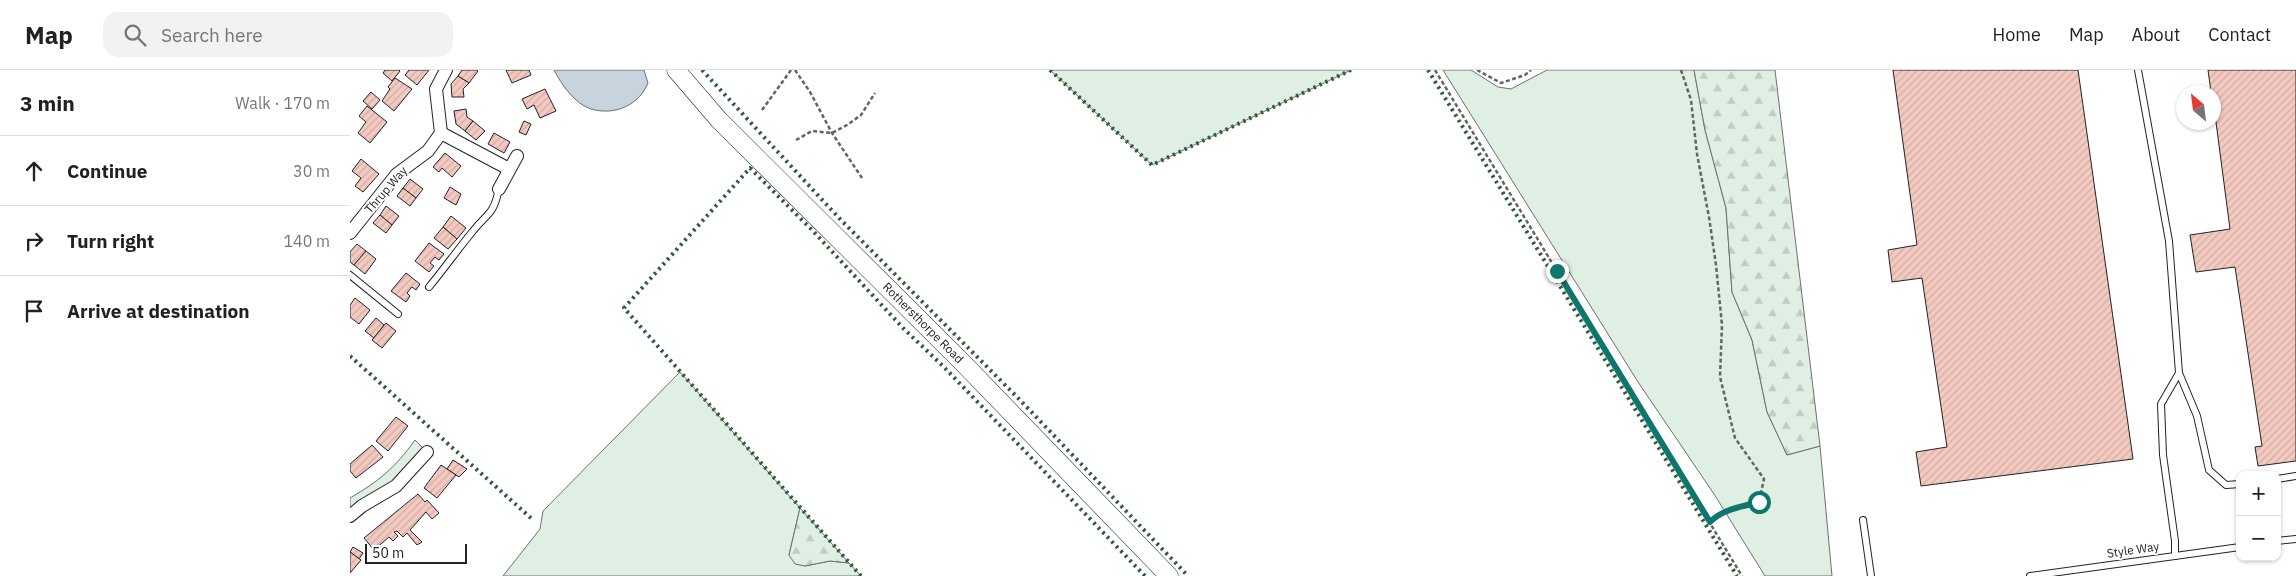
<!DOCTYPE html>
<html lang="en">
<head>
<meta charset="utf-8">
<style>
	:root { --surface:#fff; --page:#f2f2f2; --text:#202124; --muted:#757577; --line:#e0e0e0 }
	body { margin:0; font-family:"IBM Plex Sans",sans-serif; background:var(--page); color:var(--text) }
	.controls { position:absolute; right:15px; bottom:15px; display:grid; overflow:hidden; border-radius:10px; box-shadow:0 1px 4px #0004 }
	.controls button { width:45px; height:45px; display:grid; place-items:center; padding:0; border:0; border-bottom:1px solid var(--line); background:var(--surface); color:var(--text); font:25px sans-serif }
	.compass { position:absolute; left:1826px; top:15px; width:45px; height:45px; border-radius:50%; background:var(--surface); box-shadow:0 1px 4px #0004; rotate:332deg }
	.scale { position:absolute; left:15px; bottom:12px; width:102px; box-sizing:border-box; padding-left:5px; border:2px solid #222; border-top:0; font-size:14px; line-height:18px; white-space:nowrap; color:#222; -webkit-text-stroke:4px #fff; paint-order:stroke }
	.stop { position:absolute; width:15px; height:15px; margin:-11px; border:4px solid #0f766e; border-radius:50%; background:#fff }
	.stop.end { background:#0f766e; border-color:#fff; box-shadow:0 1px 5px #0008 }
	.list { margin:0; padding:0; list-style:none }
	h2 { display:flex; justify-content:space-between; align-items:center; height:65px; margin:0; padding:0 20px; font-size:21px }
	h2 small { font-size:16px; font-weight:400; color:var(--muted) }
	.list li { display:grid; grid-template-columns:32px 1fr auto; gap:15px; align-items:center; box-sizing:border-box; height:70px; padding:0 20px; border-top:1px solid var(--line) }
	.list b { display:block; font-size:19px; white-space:nowrap }
	.list em { font-size:16px; font-style:normal; color:var(--muted) }
	.icon { flex:none; width:28px; height:28px; fill:none; stroke:currentColor; stroke-width:2; stroke-linecap:round; stroke-linejoin:round }
	.map { position:relative; flex:none; width:1946px; height:506px; overflow:hidden }
	header { display:flex; align-items:center; gap:30px; box-sizing:border-box; height:70px; padding:0 25px; background:var(--surface); border-bottom:1px solid var(--line) }
	header strong { font-size:24px }
	nav { display:flex; gap:28px; margin-inline-start:auto; font-size:18px }
	.search { width:350px; height:45px; background:var(--page); display:flex; align-items:center; gap:12px; box-sizing:border-box; padding:0 18px; border-radius:15px; color:var(--muted); font-size:19px }
	main { display:flex }
	aside { flex:1; background:var(--surface) }
	.map>svg:first-child { display:block }
	.grass { fill:#e0efe3; stroke:#6f6f6f }
	.forest { fill:url(#forest-firs); stroke:#6f6f6f }
	.water { fill:#c7d3dd; stroke:#6f6f6f }
	.building { fill:url(#building-hatch); stroke:#222 }
	.lines { fill:none; stroke-linecap:round; stroke-linejoin:round }
	.lane-casing { stroke:#222; stroke-width:8 }
	.street-casing { stroke:#222; stroke-width:14 }
	.secondary-casing { stroke:#222; stroke-width:19 }
	.path { stroke:#646464; stroke-width:2.5; stroke-dasharray:4 2.5; stroke-linecap:butt }
	.lane { stroke:#fff; stroke-width:6 }
	.street { stroke:#fff; stroke-width:12 }
	.secondary { stroke:#fff; stroke-width:18 }
	.hedge { stroke:#2f5e38; stroke-width:4; stroke-dasharray:2.5 4; stroke-linecap:butt }
	.route { stroke:#0f766e; stroke-width:6 }
	.labels { text-anchor:middle; stroke-width:4; stroke-linejoin:round; paint-order:stroke }
	.street-label { font-size:12px; fill:#222; stroke:#fff }
</style>
</head>
<body>
<header>
<strong>Map</strong>
<div class="search"><svg class="icon" aria-label="search" viewBox="0 0 24 24"><circle cx="10" cy="10" r="6"/><path d="M15 15l6 6"/></svg>Search here</div>
<nav><a>Home</a><a>Map</a><a>About</a><a>Contact</a></nav>
</header>
<main>
<aside>
<h2>3 min<small>Walk · 170 m</small></h2>
<ul class="list">
<li><svg class="icon" aria-label="ahead" viewBox="0 0 24 24"><path d="M12 20V5M6 11l6-6 6 6"/></svg><div><b>Continue</b></div><em>30 m</em></li>
<li><svg class="icon" aria-label="right" viewBox="0 0 24 24"><path d="M7 20v-9h11M14 6l5 5-5 5"/></svg><div><b>Turn right</b></div><em>140 m</em></li>
<li><svg class="icon" aria-label="arrive" viewBox="0 0 24 24"><path d="M6 21V4h12l-3 4 3 4H6"/></svg><div><b>Arrive at destination</b></div></li>
</ul>
</aside>
<div class="map">
<svg width="1946" height="506" viewBox="0 0 1946 506">
	<defs>
		<pattern id="forest-firs" width="22" height="20" patternUnits="userSpaceOnUse" patternTransform="scale(1.25)"><rect width="22" height="20" fill="#e0efe3"/><path d="M5 1l3.5 6h-7zM16 11l3.5 6h-7z" fill="#c0cdc2"/></pattern>
		<pattern id="building-hatch" width="6" height="6" patternUnits="userSpaceOnUse" patternTransform="scale(1.25)"><rect width="6" height="6" fill="#f3c9c0"/><path d="M-1 1l2-2M0 6l6-6M5 7l2-2" fill="none" stroke="#d0aca5"/></pattern>
	</defs>
	<rect width="100%" height="100%" fill="#fff"/>
	<g class="grass">
		<polygon points="700,0 1001,0 802,95"/>
		<polygon points="1093,0 1121,0 1148,17 1161,19 1197,0 1344,0 1355,60 1376,138 1382,222 1402,270 1417,342 1437,385 1470,376 1482,506 1415,506 1364,424 1288,312"/>
		<polygon points="330,302 450,438 439,485 455,496 480,491 499,493 511,506 153,506 190,459 193,441"/>
		<path d="M65,370l12,12 -16,19 -61,45v-18c29,-17 45,-30 65,-58z"/>
	</g>
	<g class="forest">
		<polygon points="1344,0 1425,0 1470,376 1437,385 1417,342 1402,270 1382,222 1376,138 1355,60"/>
		<polygon points="450,438 499,493 480,491 455,496 445,494 439,485"/>
	</g>
	<path class="water" d="M204,0h90l4,13c-9,22 -33,33 -57,26 -16,-5 -30,-25 -37,-39z"/>
	<g class="building">
		<polygon points="35,0 49,0 50,1 42,11 33,3"/>
		<polygon points="59,0 79,0 67,15 55,5"/>
		<polygon points="112,0 126,0 128,1 119,13 108,6"/>
		<polygon points="156,0 179,0 181,5 162,13"/>
		<polygon points="1543,0 1728,0 1783,389 1571,416 1566,382 1597,377 1572,208 1542,212 1538,180 1567,175"/>
		<polygon points="1858,0 1946,0 1946,391 1908,396 1905,377 1912,376 1885,197 1846,202 1840,165 1880,159 1864,37 1864,22 1861,22"/>
		<polygon points="108,6 119,13 113,19 114,27 102,27 101,14"/>
		<polygon points="45,8 62,19 44,41 32,31 40,19 38,17"/>
		<polygon points="195,19 206,41 190,48 184,35 177,39 172,29"/>
		<polygon points="21,22 30,30 22,39 13,31"/>
		<polygon points="17,36 37,52 20,73 8,63 16,52 9,46"/>
		<polygon points="116,39 117,47 123,51 115,61 106,54 104,41"/>
		<polygon points="123,51 135,61 126,70 115,61"/>
		<polygon points="174,51 181,54 176,65 169,62"/>
		<polygon points="144,63 160,72 154,83 138,74"/>
		<polygon points="95,83 111,96 102,107 92,98 89,102 83,97"/>
		<polygon points="11,89 29,104 13,122 5,116 11,108 2,101"/>
		<polygon points="60,109 73,119 66,128 53,118"/>
		<polygon points="100,117 111,124 106,135 94,128"/>
		<polygon points="53,118 66,128 60,136 47,126"/>
		<polygon points="36,136 49,146 42,155 30,145"/>
		<polygon points="30,145 42,155 36,163 23,153"/>
		<polygon points="101,146 116,158 107,169 93,157"/>
		<polygon points="93,157 107,169 98,179 84,168"/>
		<polygon points="79,173 94,184 89,190 85,187 80,193 84,196 79,202 65,191"/>
		<polygon points="7,174 16,181 4,195 0,192 0,182"/>
		<polygon points="16,181 26,189 15,204 4,195"/>
		<polygon points="56,203 70,214 66,220 62,217 57,223 60,226 56,232 41,221"/>
		<polygon points="5,228 20,240 9,254 0,247 0,235"/>
		<polygon points="26,248 34,255 24,268 15,261"/>
		<polygon points="36,253 46,261 32,278 22,270"/>
		<polygon points="46,347 58,356 38,381 26,371"/>
		<polygon points="22,375 33,387 6,408 0,401 0,394"/>
		<polygon points="103,390 117,399 109,407 97,399"/>
		<polygon points="91,395 106,405 87,428 74,418"/>
		<polygon points="68,424 75,432 77,430 89,443 82,449 76,442 60,460 72,472 67,475 57,463 53,467 47,461 44,462 48,466 43,471 39,467 24,480 14,468"/>
		<polygon points="3,477 13,483 9,489 0,482"/>
		<polygon points="0,482 11,490 0,503"/>
	</g>
	<g class="lines">
		<defs>
			<g id="lane">
				<polyline points="1788,0 1819,171 1829,303 1811,334 1813,385 1825,471 1825,486"/>
				<polyline points="0,205 48,244"/>
				<path d="M79,217c15,-18 29,-38 44,-56 15,-19 20,-15 26,-42"/>
				<polyline points="1829,303 1847,346 1859,400 1876,415 1890,414"/>
				<polyline points="1927,409 1946,406"/>
				<polyline points="1513,450 1521,506"/>
				<polyline points="1927,471 1946,469"/>
				<polyline points="1680,506 1890,477"/>
			</g>
			<g id="street">
				<polyline points="91,63 159,99"/>
				<polyline points="149,119 167,86"/>
				<polyline points="0,163 47,104 78,81 91,63 86,19 96,0"/>
				<polyline points="0,446 12,436 46,416 77,382"/>
			</g>
			<polyline id="secondary" points="326,0 369,50 612,292 819,506"/>
		</defs>
		<use href="#lane" class="lane-casing"/>
		<use href="#street" class="street-casing"/>
		<use href="#secondary" class="secondary-casing"/>
		<g class="path">
			<polyline points="445,0 460,22 482,63 512,108"/>
			<polyline points="1085,0 1392,506"/>
			<polyline points="1127,0 1151,13 1175,5 1181,0"/>
			<path d="M1331,0l10,30 6,54 12,63 7,48 6,60 -2,52 15,61 29,41 -5,23c-17,5 -35,7 -49,19"/>
			<polyline points="412,40 441,0"/>
			<polyline points="446,70 462,61 482,63 497,55 511,45 525,23"/>
		</g>
		<use href="#lane" class="lane"/>
		<use href="#street" class="street"/>
		<use href="#secondary" class="secondary"/>
		<g class="hedge">
			<polyline points="352,0 489,148 670,330 838,506"/>
			<polyline points="700,0 802,95 1001,0"/>
			<polyline points="1078,0 1387,506"/>
			<polyline points="0,286 182,449"/>
			<polyline points="511,506 274,238 400,98 462,160 554,259 593,296 795,506"/>
		</g>
	</g>
	<g class="lines">
		<path class="route" d="M1207,201l153,251c13,-13 31,-15 49,-20"/>
	</g>
	<g class="labels">
		<g class="street-label">
			<text transform="translate(36 120) rotate(-49)" y="4">Thrup Way</text>
			<text transform="translate(573 253) rotate(45)" y="4">Rothersthorpe Road</text>
			<text transform="translate(1783 480) rotate(-8)" y="4">Style Way</text>
		</g>
	</g>
</svg>
<div class="controls">
<button>+</button>
<button>−</button>
</div>
<svg class="compass" viewBox="-18 -18 36 36"><path d="M0-13l5 13h-10z" fill="#e53935"/><path d="M0 13l5-13h-10z" fill="#757577"/></svg>
<div class="scale">50 m</div>
<div class="stop" style="left:1409px;top:432px"></div>
<div class="stop end" style="left:1207px;top:201px"></div>
</div>
</main>
</body>
</html>
